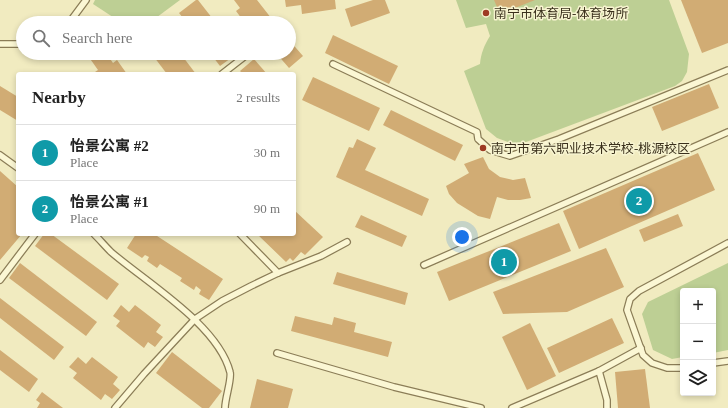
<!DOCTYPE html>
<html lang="en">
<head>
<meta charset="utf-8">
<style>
	:root { --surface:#fff; --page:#f2f2f2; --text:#222; --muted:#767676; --line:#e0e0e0; --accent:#2563eb }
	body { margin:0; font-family:"Times New Roman","Noto Sans SC",serif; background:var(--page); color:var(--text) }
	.controls { position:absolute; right:12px; bottom:12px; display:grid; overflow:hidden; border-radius:4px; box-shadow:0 2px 6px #0003 }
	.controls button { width:36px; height:36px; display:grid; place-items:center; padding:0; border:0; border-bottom:1px solid var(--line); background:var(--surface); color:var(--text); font:20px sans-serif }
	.you { position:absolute; left:462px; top:237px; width:14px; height:14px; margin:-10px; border:3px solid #fff; border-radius:50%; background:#1a73e8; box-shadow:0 0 0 6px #1a73e833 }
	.badge { display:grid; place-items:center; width:26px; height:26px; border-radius:50%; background:var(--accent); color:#fff; font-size:13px; font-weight:700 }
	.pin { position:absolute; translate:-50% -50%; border:2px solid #fff; box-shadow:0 1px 4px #0006 }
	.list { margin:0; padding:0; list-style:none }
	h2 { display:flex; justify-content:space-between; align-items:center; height:52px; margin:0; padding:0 16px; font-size:17px }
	h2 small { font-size:13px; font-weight:400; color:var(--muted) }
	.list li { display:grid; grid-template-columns:26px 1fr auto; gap:12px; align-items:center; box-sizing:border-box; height:56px; padding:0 16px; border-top:1px solid var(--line) }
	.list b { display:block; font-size:15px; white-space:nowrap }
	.list p { margin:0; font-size:13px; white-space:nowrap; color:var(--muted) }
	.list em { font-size:13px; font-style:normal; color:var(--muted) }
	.icon { flex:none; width:22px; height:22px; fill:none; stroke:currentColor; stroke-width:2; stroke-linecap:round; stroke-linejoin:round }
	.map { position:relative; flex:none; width:728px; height:408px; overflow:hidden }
	.search { position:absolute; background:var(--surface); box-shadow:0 2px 6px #0003; left:16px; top:16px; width:280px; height:44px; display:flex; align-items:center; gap:10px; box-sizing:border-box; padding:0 14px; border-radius:22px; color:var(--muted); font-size:15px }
	.panel { position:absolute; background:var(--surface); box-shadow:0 2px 6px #0003; left:16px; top:72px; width:280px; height:164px; border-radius:4px }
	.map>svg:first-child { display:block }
	.green { fill:#bdcf94 }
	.building { fill:#d1ac74 }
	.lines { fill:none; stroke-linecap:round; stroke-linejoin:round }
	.service-casing { stroke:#8b7d57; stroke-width:8 }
	.service { stroke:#fbf7d4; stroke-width:5.5 }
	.poi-dot { fill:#9e3a23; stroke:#f7f4d0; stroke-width:1.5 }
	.labels { text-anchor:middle; stroke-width:3; stroke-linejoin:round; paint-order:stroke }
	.poi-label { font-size:13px; fill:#3a301c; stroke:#f7f4d0; text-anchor:start }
</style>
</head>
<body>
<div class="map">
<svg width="728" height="408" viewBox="0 0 728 408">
	<rect width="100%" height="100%" fill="#f1ebc0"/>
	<g class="green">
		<polygon points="95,0 180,0 149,23 122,23 93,4"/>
		<path d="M456,0h213l20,54 -2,18 -5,9 -7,5 -149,56 -15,1 -14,-5 -11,-9 -22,-58 16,-7c1,-11 4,-18 10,-28l-4,-12 -20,4z"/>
		<polygon points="728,263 728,350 713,353 713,291 683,291 683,357 672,359 653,350 642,314 648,302"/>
	</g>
	<g class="building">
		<polygon points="196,0 198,0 216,23 187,23 179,13"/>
		<polygon points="234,0 257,0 275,23 245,23 236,11 240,8"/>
		<polygon points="285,0 335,0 336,9 302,14 301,5 286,7"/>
		<polygon points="373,0 385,0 390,13 351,27 345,9"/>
		<polygon points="494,0 535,0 500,14"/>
		<polygon points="681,0 728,0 728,43 702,53"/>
		<polygon points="333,35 398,66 389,84 325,53"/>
		<polygon points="289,40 303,56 289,68 276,53 289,53"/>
		<polygon points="86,53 106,53 113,63 117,60 127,74 96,74 95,72 98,70"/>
		<polygon points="151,53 180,53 196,74 167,74"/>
		<polygon points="210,53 238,53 220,66"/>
		<polygon points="254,59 267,74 243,74 240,71"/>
		<polygon points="313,77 380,108 369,131 302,100"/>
		<polygon points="709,84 719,108 662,131 652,107"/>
		<polygon points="0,86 18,97 18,121 0,110"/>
		<polygon points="391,110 463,145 455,161 383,125"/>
		<polygon points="357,139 376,148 365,170 429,199 422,216 336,177 349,147 353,148"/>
		<polygon points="698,153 715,190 579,249 563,211"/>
		<polygon points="483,157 489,169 500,177 513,180 525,178 531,198 520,200 508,200 497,197 490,219 478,216 457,203 449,194 446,186 469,173 464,164"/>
		<polygon points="0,171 18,187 18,234 22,234 0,260"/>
		<polygon points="294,210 323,237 305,255 301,252 293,261 290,258 286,262 258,235 294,234"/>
		<polygon points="678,214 683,226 644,242 639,230"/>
		<polygon points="361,215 407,236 402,247 355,227"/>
		<polygon points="559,223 571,251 449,301 437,272"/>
		<polygon points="44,234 51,234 119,284 107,300 35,246"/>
		<polygon points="136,234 154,234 223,279 209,300 199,294 201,290 196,286 194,290 180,281 182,278 160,264 157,268 147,261 149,257 145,255 142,258 127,248"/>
		<polygon points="606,248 624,287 567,312 503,314 493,292"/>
		<polygon points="20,263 97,322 86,336 9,278"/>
		<polygon points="337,272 408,293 405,305 333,284"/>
		<polygon points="0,298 64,347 54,360 0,318"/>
		<polygon points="121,305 129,312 135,305 161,325 156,332 163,337 155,347 148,342 144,348 116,326 120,321 113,316"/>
		<polygon points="295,316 332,325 334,317 356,323 354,332 392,342 388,357 291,331"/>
		<polygon points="612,318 624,343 559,373 547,348"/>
		<polygon points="530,323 556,376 527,390 502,337"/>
		<polygon points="0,350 38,379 29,392 0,370"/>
		<polygon points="172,352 222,391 209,408 202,408 156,373"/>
		<polygon points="78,357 86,364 92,357 118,377 113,384 120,390 112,399 105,394 101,400 73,378 77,373 69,367"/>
		<polygon points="645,369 650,408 618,408 615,372"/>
		<polygon points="257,379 293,389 288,408 250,408"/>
		<polygon points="42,392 63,408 37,408 40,403 36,400"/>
	</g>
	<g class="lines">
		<defs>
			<g id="service">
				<polyline points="69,23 86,0"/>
				<polyline points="0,44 23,44"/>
				<polyline points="333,64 477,132 478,139 490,150 510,156 559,139 728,70"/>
				<polyline points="222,74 249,53"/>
				<polyline points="0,155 18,168"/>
				<path d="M94,234c6,6 11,12 17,18 36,31 107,73 119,120 2,7 -5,26 -5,36"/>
				<polyline points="240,234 278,273"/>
				<polyline points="424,265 728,132"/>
				<polyline points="0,280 35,234"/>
				<polyline points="277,353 394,387 481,408"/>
				<polyline points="713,363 728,361"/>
				<polyline points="683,368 667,368 652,363 643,355 627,310 630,299 639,291 728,243"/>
				<polyline points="599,371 607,400 607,408"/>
				<polyline points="115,408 144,374 195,319 222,301 251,286 278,273 321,256 347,242"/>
				<polyline points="512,408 599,371 641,348"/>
			</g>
		</defs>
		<use href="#service" class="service-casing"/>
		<use href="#service" class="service"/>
	</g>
	<g class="poi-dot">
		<circle cx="486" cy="13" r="4"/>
		<circle cx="483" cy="148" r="4"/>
	</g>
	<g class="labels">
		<g class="poi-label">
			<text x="494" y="18">南宁市体育局-体育场所</text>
			<text x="491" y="153">南宁市第六职业技术学校-桃源校区</text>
		</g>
	</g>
</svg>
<div class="controls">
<button>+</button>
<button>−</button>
<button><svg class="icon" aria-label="layers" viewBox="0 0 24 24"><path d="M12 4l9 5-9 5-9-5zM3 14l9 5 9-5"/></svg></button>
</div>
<div class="you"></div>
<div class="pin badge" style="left:504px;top:262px;background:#0f9aa8">1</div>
<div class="pin badge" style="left:639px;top:201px;background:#0f9aa8">2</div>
<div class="search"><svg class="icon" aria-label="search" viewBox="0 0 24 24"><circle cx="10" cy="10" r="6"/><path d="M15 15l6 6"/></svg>Search here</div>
<section class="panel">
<h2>Nearby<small>2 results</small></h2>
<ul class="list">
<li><span class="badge" style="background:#0f9aa8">1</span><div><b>怡景公寓 #2</b><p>Place</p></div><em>30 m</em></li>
<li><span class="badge" style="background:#0f9aa8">2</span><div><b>怡景公寓 #1</b><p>Place</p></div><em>90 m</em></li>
</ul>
</section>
</div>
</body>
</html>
